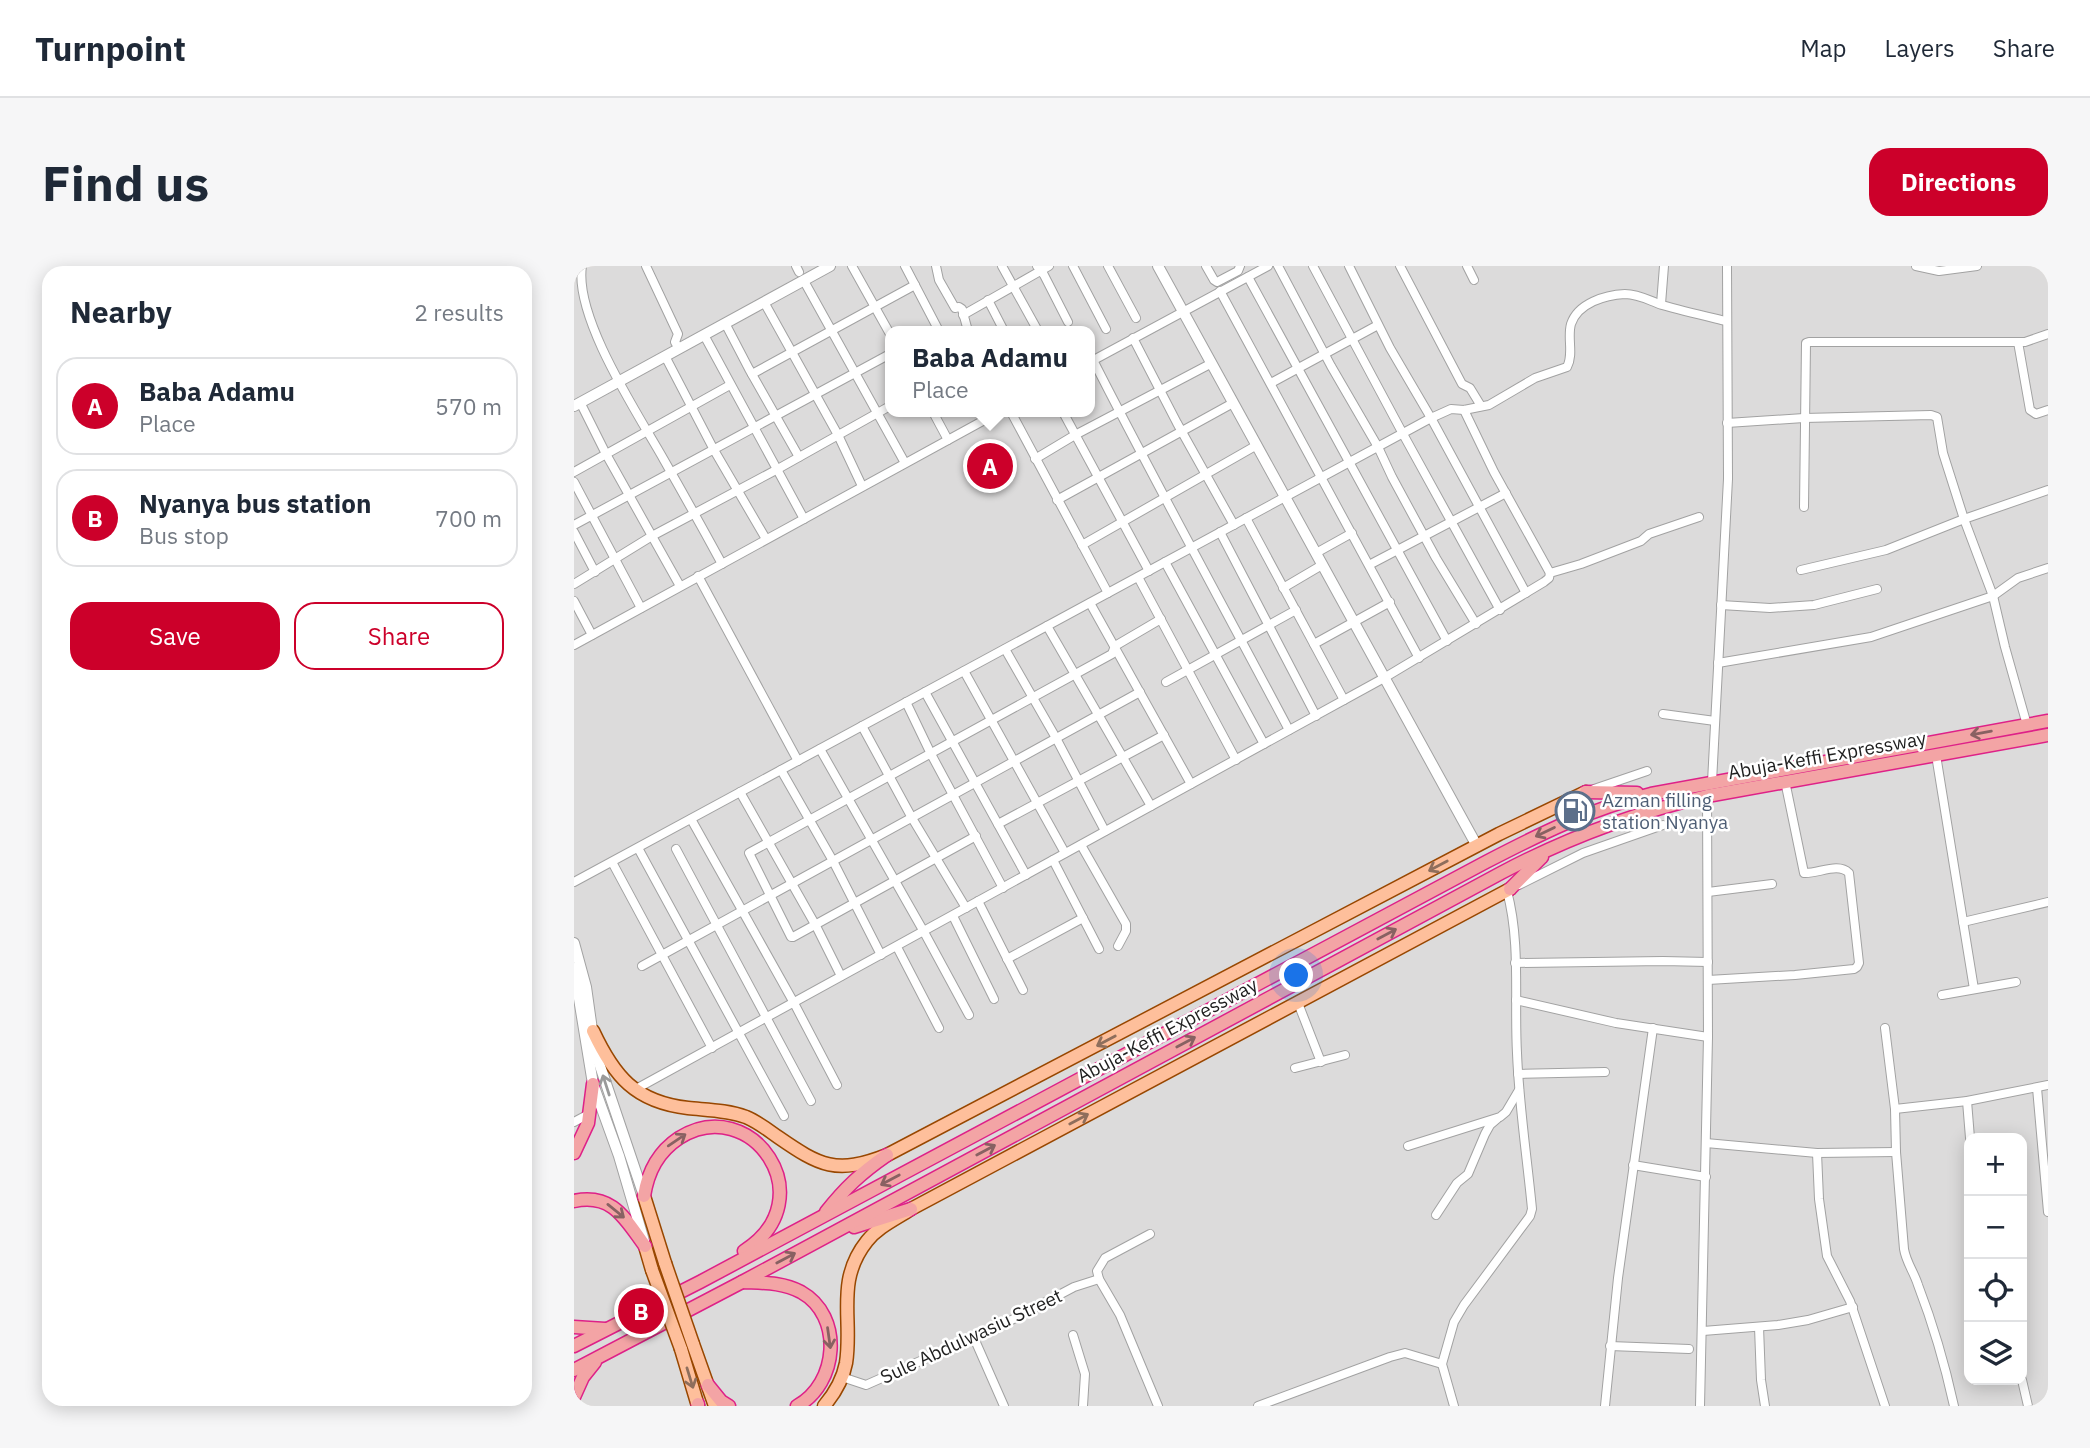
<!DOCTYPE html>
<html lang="en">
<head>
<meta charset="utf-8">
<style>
	:root { --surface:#fff; --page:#f6f6f7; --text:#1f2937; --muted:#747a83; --line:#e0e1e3; --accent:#cc002a }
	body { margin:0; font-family:"IBM Plex Sans",sans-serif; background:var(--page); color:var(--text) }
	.controls { position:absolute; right:21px; bottom:21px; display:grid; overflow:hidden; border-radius:14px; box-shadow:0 4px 18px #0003 }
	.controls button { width:63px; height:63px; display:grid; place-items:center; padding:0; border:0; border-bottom:2px solid var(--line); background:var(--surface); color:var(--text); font:35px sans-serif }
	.you { position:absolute; left:723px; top:710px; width:24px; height:24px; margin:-18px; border:5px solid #fff; border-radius:50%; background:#1a73e8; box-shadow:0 0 0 10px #1a73e833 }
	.badge { display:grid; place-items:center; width:46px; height:46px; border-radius:50%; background:var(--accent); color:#fff; font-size:23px; font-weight:700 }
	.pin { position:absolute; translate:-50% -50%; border:4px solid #fff; box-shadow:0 2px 7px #0006 }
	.popup { position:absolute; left:311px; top:60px; width:210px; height:91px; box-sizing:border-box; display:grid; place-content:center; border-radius:14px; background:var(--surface); filter:drop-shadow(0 2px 5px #0005); font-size:23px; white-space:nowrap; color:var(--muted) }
	.popup b { font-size:26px; color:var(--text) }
	.popup::after { content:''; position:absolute; left:50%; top:100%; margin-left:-14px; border:14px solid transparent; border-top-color:var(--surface) }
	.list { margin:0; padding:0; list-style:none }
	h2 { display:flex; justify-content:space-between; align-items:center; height:91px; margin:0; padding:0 28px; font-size:30px }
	h2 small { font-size:23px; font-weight:400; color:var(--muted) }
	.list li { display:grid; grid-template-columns:46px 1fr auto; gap:21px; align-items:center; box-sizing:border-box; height:98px; margin:0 14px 14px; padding:0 14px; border:2px solid var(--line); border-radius:21px }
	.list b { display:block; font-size:26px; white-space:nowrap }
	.list p { margin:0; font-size:23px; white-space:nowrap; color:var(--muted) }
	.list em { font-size:23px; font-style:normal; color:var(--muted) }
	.actions { display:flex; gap:14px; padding:21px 28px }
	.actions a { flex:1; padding:16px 0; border:2px solid var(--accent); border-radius:21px; text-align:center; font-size:24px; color:var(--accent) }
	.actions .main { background:var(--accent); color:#fff }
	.icon { flex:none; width:38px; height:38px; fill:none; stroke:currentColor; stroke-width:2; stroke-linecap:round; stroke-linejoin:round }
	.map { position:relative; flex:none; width:1474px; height:1140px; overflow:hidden; border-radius:21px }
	header { display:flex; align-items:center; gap:42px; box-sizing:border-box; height:98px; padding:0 35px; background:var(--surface); border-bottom:2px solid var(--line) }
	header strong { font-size:33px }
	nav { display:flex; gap:38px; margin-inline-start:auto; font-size:24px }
	.intro { display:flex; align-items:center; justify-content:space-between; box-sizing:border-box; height:168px; padding:0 42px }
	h1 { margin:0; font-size:49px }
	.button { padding:18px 32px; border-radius:21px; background:var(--accent); color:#fff; font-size:24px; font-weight:700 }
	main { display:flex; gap:42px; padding:0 42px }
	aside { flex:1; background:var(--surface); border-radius:21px; box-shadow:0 4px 18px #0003 }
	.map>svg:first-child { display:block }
	.residential { fill:#dcdbdb; fill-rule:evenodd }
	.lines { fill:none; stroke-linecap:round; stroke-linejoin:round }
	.minor-casing { stroke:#a2a2a2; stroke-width:10 }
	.tertiary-casing { stroke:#a2a2a2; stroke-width:12 }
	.primary-casing { stroke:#984700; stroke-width:15 }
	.trunk-casing { stroke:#de2188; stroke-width:15 }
	.minor { stroke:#fff; stroke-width:8 }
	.tertiary { stroke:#fff; stroke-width:10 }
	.primary { stroke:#febf9b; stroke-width:12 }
	.trunk { stroke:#f3a4a5; stroke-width:12 }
	.primary-bridge-casing { stroke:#984700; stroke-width:15; stroke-linecap:butt }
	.primary-bridge { stroke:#febf9b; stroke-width:12 }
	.oneway { stroke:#886162 }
	.oneway2 { stroke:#8e6e5c }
	.oneway3 { stroke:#9a9a9a }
	.labels { text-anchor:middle; stroke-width:5; stroke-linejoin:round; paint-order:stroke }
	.street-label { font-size:19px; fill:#1e1e1e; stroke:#fff }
	.service-label { font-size:19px; fill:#4e5e75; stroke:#fff; text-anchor:start }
</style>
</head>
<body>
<header>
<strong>Turnpoint</strong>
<nav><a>Map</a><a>Layers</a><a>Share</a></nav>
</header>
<div class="intro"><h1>Find us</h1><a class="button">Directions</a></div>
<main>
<aside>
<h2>Nearby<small>2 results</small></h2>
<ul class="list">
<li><span class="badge">A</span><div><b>Baba Adamu</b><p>Place</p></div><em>570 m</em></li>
<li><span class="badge">B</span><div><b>Nyanya bus station</b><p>Bus stop</p></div><em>700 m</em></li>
</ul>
<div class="actions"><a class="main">Save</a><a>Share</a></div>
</aside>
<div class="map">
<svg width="1474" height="1140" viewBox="0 0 1474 1140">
	<rect width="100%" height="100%" fill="#efe9e4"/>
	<path class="residential" d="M0,0h1474v1140h-1474zM316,65h200v81h-200zM1395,872h53v242h-53z"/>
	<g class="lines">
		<defs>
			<g id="minor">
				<path d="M8,0c-8,52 56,148 82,194 20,35 39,69 58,104"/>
				<polyline points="72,0 104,68 101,76 105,83"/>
				<polyline points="222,0 225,6"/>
				<polyline points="278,0 316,68"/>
				<polyline points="331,0 365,65"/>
				<polyline points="362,0 365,14 381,42 385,41 388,43 394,65"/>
				<polyline points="428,0 464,65"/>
				<polyline points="463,0 470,9 494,56"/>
				<polyline points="499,0 532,63"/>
				<polyline points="534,0 562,52"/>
				<polyline points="632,0 640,14 643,16 664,5 666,0"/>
				<polyline points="704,0 757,100 804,181 818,211 862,292 902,358"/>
				<polyline points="739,0 829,168 926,344"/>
				<polyline points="775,0 816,82 857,152 952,327"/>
				<polyline points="826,0 888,118 896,122 907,140"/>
				<polyline points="893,0 900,14"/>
				<polyline points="1342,0 1365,5 1403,0"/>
				<polyline points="674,11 873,375"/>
				<polyline points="230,15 331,197"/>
				<polyline points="646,25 845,392"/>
				<polyline points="414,34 430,65"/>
				<polyline points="190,36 264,169 288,220"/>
				<polyline points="1087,38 1090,0"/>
				<polyline points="389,49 475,0"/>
				<polyline points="151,57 175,103 225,191"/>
				<polyline points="130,69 230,253"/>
				<polyline points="559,72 603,157 660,259"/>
				<polyline points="1444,76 1456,144 1462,148 1474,144"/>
				<polyline points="91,90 140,184 192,273"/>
				<path d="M519,94c63,124 131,247 196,370"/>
				<polyline points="516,96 694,0"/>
				<polyline points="178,108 341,19"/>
				<polyline points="697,117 804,59"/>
				<polyline points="6,136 32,188 106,320"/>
				<polyline points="890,144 920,206 976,307"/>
				<polyline points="359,146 374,174"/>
				<polyline points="437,146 534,327"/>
				<polyline points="489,146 575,305"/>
				<polyline points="1153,157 1230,152 1357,149 1363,151 1369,187 1390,253 1419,330 1431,381 1453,459"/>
				<polyline points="461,193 501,169 638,97"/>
				<polyline points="0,206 156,119"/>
				<polyline points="0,216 67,342"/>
				<polyline points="483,234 659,137"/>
				<polyline points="1230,241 1232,77 1235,76 1451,76 1474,68"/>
				<polyline points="672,252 770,434"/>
				<polyline points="0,259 316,88"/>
				<polyline points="0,266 21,306"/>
				<polyline points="646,266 742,450"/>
				<polyline points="508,279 683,179"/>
				<polyline points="742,287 778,267"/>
				<polyline points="591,296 690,478"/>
				<polyline points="795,299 932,227"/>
				<polyline points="1227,304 1312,284 1390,253 1474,224"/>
				<polyline points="124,310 224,495"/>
				<polyline points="564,311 662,494"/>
				<polyline points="0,318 78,270 202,204 316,140"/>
				<polyline points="709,322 748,299"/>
				<polyline points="0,335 18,369"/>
				<polyline points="516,337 617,518"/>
				<polyline points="1147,339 1196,342 1240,339 1303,323"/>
				<polyline points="473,360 577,540"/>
				<polyline points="740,378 816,336"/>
				<polyline points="0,379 425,146"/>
				<polyline points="431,383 482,472 531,565"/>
				<polyline points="1144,397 1297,371 1419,330 1444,312 1474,302"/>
				<polyline points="390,405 491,587"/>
				<polyline points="592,416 722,344"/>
				<polyline points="351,426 452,609"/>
				<polyline points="332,436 357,488 429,622"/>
				<polyline points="1089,448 1141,455"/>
				<polyline points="288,460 338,552 392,642"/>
				<polyline points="246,483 350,666 395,749"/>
				<polyline points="1362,489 1400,723"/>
				<polyline points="207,504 259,595 307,689"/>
				<polyline points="1138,516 1154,213 1153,0"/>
				<polyline points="1020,523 1073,505"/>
				<polyline points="166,526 242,660 267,710"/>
				<polyline points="117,553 220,737 263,819"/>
				<polyline points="424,558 590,469"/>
				<polyline points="402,570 219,671 217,671 175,587 538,388 541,380 587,353"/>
				<polyline points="507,579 552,658 552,665 544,680"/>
				<polyline points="64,582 210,850"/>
				<polyline points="102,583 237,835"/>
				<polyline points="479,594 525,683"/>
				<polyline points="38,596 138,782"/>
				<path d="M0,616l857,-464 20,-9 13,1 25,-5 46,-27 32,-11c7,-13 0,-29 4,-43 7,-21 34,-29 54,-30 14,0 25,7 37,11 21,6 43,11 64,16"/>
				<polyline points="945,619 1009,587 1089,559"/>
				<polyline points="1134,626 1198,618"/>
				<polyline points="404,635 449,724"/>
				<polyline points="379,650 420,733"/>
				<polyline points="1389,656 1474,636"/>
				<polyline points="323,681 365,762"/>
				<polyline points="433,693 509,652"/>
				<polyline points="941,697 1089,695 1134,696"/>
				<polyline points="68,700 566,426"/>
				<path d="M1134,714l87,-5 59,-6 3,-2 2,-4 -10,-90c-11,-11 -31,1 -45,0l-19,-92"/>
				<polyline points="1368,729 1442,716"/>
				<polyline points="942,734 1042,757 1134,771"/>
				<polyline points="724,737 747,796"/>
				<path d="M1311,762l10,81 1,43 8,97c2,13 10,23 14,36 15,39 27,80 36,121"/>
				<polyline points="721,802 771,789"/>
				<polyline points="944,808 1031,806"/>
				<polyline points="1463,822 1474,946"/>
				<polyline points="62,823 810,412 970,316 975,312 976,307 1007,298 1067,275 1075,268 1125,251"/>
				<polyline points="1393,835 1396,872"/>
				<polyline points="1321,843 1393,835 1474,819"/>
				<polyline points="0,856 15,848"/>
				<polyline points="1132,877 1243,887 1322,886"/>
				<polyline points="834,880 926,851 932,846 945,824"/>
				<polyline points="1243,887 1245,933 1253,990 1276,1035 1311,1140"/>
				<polyline points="1059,899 1132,911"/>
				<polyline points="862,949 883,917 894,908 911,868 916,859 923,853"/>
				<polyline points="576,968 531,992 523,1005 525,1013 546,1049 584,1140"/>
				<polyline points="1185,1061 1187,1114 1191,1140"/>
				<polyline points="1129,1065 1204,1059 1234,1054 1279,1041"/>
				<polyline points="499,1069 511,1108 509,1140"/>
				<polyline points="400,1072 430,1140"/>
				<polyline points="1036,1080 1115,1083"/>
				<polyline points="268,1111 292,1119 430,1058 500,1021 525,1013"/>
				<polyline points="1448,1114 1454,1140"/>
				<polyline points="684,1140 816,1091 831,1087 868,1098"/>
				<path d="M880,1140l-12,-42 12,-42 10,-17 66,-89 2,-7c-5,-52 -13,-104 -15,-156 -3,-53 4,-110 -10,-162"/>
				<polyline points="1031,1140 1044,1012 1079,762"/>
				<polyline points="1126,1140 1134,771 1133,530"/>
			</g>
			<g id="tertiary">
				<polyline points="584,0 903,580"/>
				<polyline points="0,140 256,0"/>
				<polyline points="0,677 12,721 21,785 70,930"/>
				<polyline points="0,702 19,818 45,890 70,975"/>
			</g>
			<g id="primary">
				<path d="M19,765c21,45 42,71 95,77 19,2 39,2 58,9 12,5 22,13 32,20 42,29 58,38 109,18l612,-321 87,-42"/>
				<polyline points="70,930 91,997"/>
				<polyline points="71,980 78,1004"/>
				<polyline points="119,1078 141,1140"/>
				<polyline points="107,1083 124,1140"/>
				<path d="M250,1140c11,-13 19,-27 22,-43 7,-44 -11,-82 21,-122 11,-14 29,-22 44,-32l599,-320"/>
			</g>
			<g id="trunk">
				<polyline points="1012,526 1063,527"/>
				<polyline points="936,623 968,591"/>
				<polyline points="0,887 14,857 19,818"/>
				<path d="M70,930c4,-25 14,-44 35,-58 72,-46 147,61 65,113"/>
				<path d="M0,935c39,-8 51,18 71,45"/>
				<path d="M252,946c19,-24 35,-39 61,-57"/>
				<polyline points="280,961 337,943"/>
				<path d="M168,1016c21,1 40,0 59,10 43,24 37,92 -4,114"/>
				<polyline points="0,1061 31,1063"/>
				<path d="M0,1080l126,-64 786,-420c56,-29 104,-53 165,-68l397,-73"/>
				<path d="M0,1104l168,-88 759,-409c66,-35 133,-60 206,-77l341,-61"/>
				<polyline points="134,1119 147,1135 155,1140"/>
				<polyline points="0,1131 9,1111 21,1096"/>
				<polyline points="124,1138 124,1140"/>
			</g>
		</defs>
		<use href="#minor" class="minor-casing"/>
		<use href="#tertiary" class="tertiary-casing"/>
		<use href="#primary" class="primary-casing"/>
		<use href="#trunk" class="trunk-casing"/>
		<use href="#minor" class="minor"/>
		<use href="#tertiary" class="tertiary"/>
		<use href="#primary" class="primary"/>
		<use href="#trunk" class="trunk"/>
		<defs>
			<g id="primary-bridge">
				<polyline points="91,997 119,1078"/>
				<polyline points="78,1004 107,1083"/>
			</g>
		</defs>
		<use href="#primary-bridge" class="primary-bridge-casing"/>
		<use href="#primary-bridge" class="primary-bridge"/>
	</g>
	<defs><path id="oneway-shaft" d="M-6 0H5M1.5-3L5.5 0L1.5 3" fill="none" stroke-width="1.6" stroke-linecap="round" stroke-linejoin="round" transform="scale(1.75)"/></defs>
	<g class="oneway">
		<use href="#oneway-shaft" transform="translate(1407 467) rotate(170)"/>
		<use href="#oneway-shaft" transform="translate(971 566) rotate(154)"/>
		<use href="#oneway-shaft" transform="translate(813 668) rotate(-28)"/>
		<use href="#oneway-shaft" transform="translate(612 776) rotate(-28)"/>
		<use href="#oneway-shaft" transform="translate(103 874) rotate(-34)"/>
		<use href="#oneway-shaft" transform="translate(412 884) rotate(-28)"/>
		<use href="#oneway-shaft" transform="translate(316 914) rotate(152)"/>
		<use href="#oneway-shaft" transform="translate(42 945) rotate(39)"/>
		<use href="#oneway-shaft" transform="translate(212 992) rotate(-28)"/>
		<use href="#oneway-shaft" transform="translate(255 1072) rotate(82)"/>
	</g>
	<g class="oneway2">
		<use href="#oneway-shaft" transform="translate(864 600) rotate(152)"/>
		<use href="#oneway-shaft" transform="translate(532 775) rotate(152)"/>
		<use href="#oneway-shaft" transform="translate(505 853) rotate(-28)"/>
		<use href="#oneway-shaft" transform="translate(116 1112) rotate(73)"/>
	</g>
	<use class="oneway3" href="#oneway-shaft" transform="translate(32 819) rotate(-108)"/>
	<defs>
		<symbol id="fuel-ring" viewBox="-11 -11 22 22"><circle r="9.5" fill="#fff" stroke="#5c6f8a" stroke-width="1.5"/><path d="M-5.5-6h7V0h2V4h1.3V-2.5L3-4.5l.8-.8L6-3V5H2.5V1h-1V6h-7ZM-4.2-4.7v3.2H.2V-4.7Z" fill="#5c6f8a"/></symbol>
	</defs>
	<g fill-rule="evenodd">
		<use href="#fuel-ring" x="979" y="523" width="44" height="44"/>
	</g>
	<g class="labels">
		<g class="street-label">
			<text transform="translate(1253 489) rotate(-10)" y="7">Abuja-Keffi Expressway</text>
			<text transform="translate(593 764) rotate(-28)" y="7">Abuja-Keffi Expressway</text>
			<text transform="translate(397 1070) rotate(-25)" y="7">Sule Abdulwasiu Street</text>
		</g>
		<g class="service-label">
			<text x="1028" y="541">Azman filling<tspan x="1028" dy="22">station Nyanya</tspan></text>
		</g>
	</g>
</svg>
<div class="controls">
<button>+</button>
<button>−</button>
<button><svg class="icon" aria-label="locate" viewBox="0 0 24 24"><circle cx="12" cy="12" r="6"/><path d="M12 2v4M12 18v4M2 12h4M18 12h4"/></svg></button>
<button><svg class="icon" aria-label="layers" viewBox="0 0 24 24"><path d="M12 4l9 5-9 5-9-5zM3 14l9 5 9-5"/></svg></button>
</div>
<div class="you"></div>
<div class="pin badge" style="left:416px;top:200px">A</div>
<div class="popup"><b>Baba Adamu</b>Place</div>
<div class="pin badge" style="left:67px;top:1045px">B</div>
</div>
</main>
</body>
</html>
